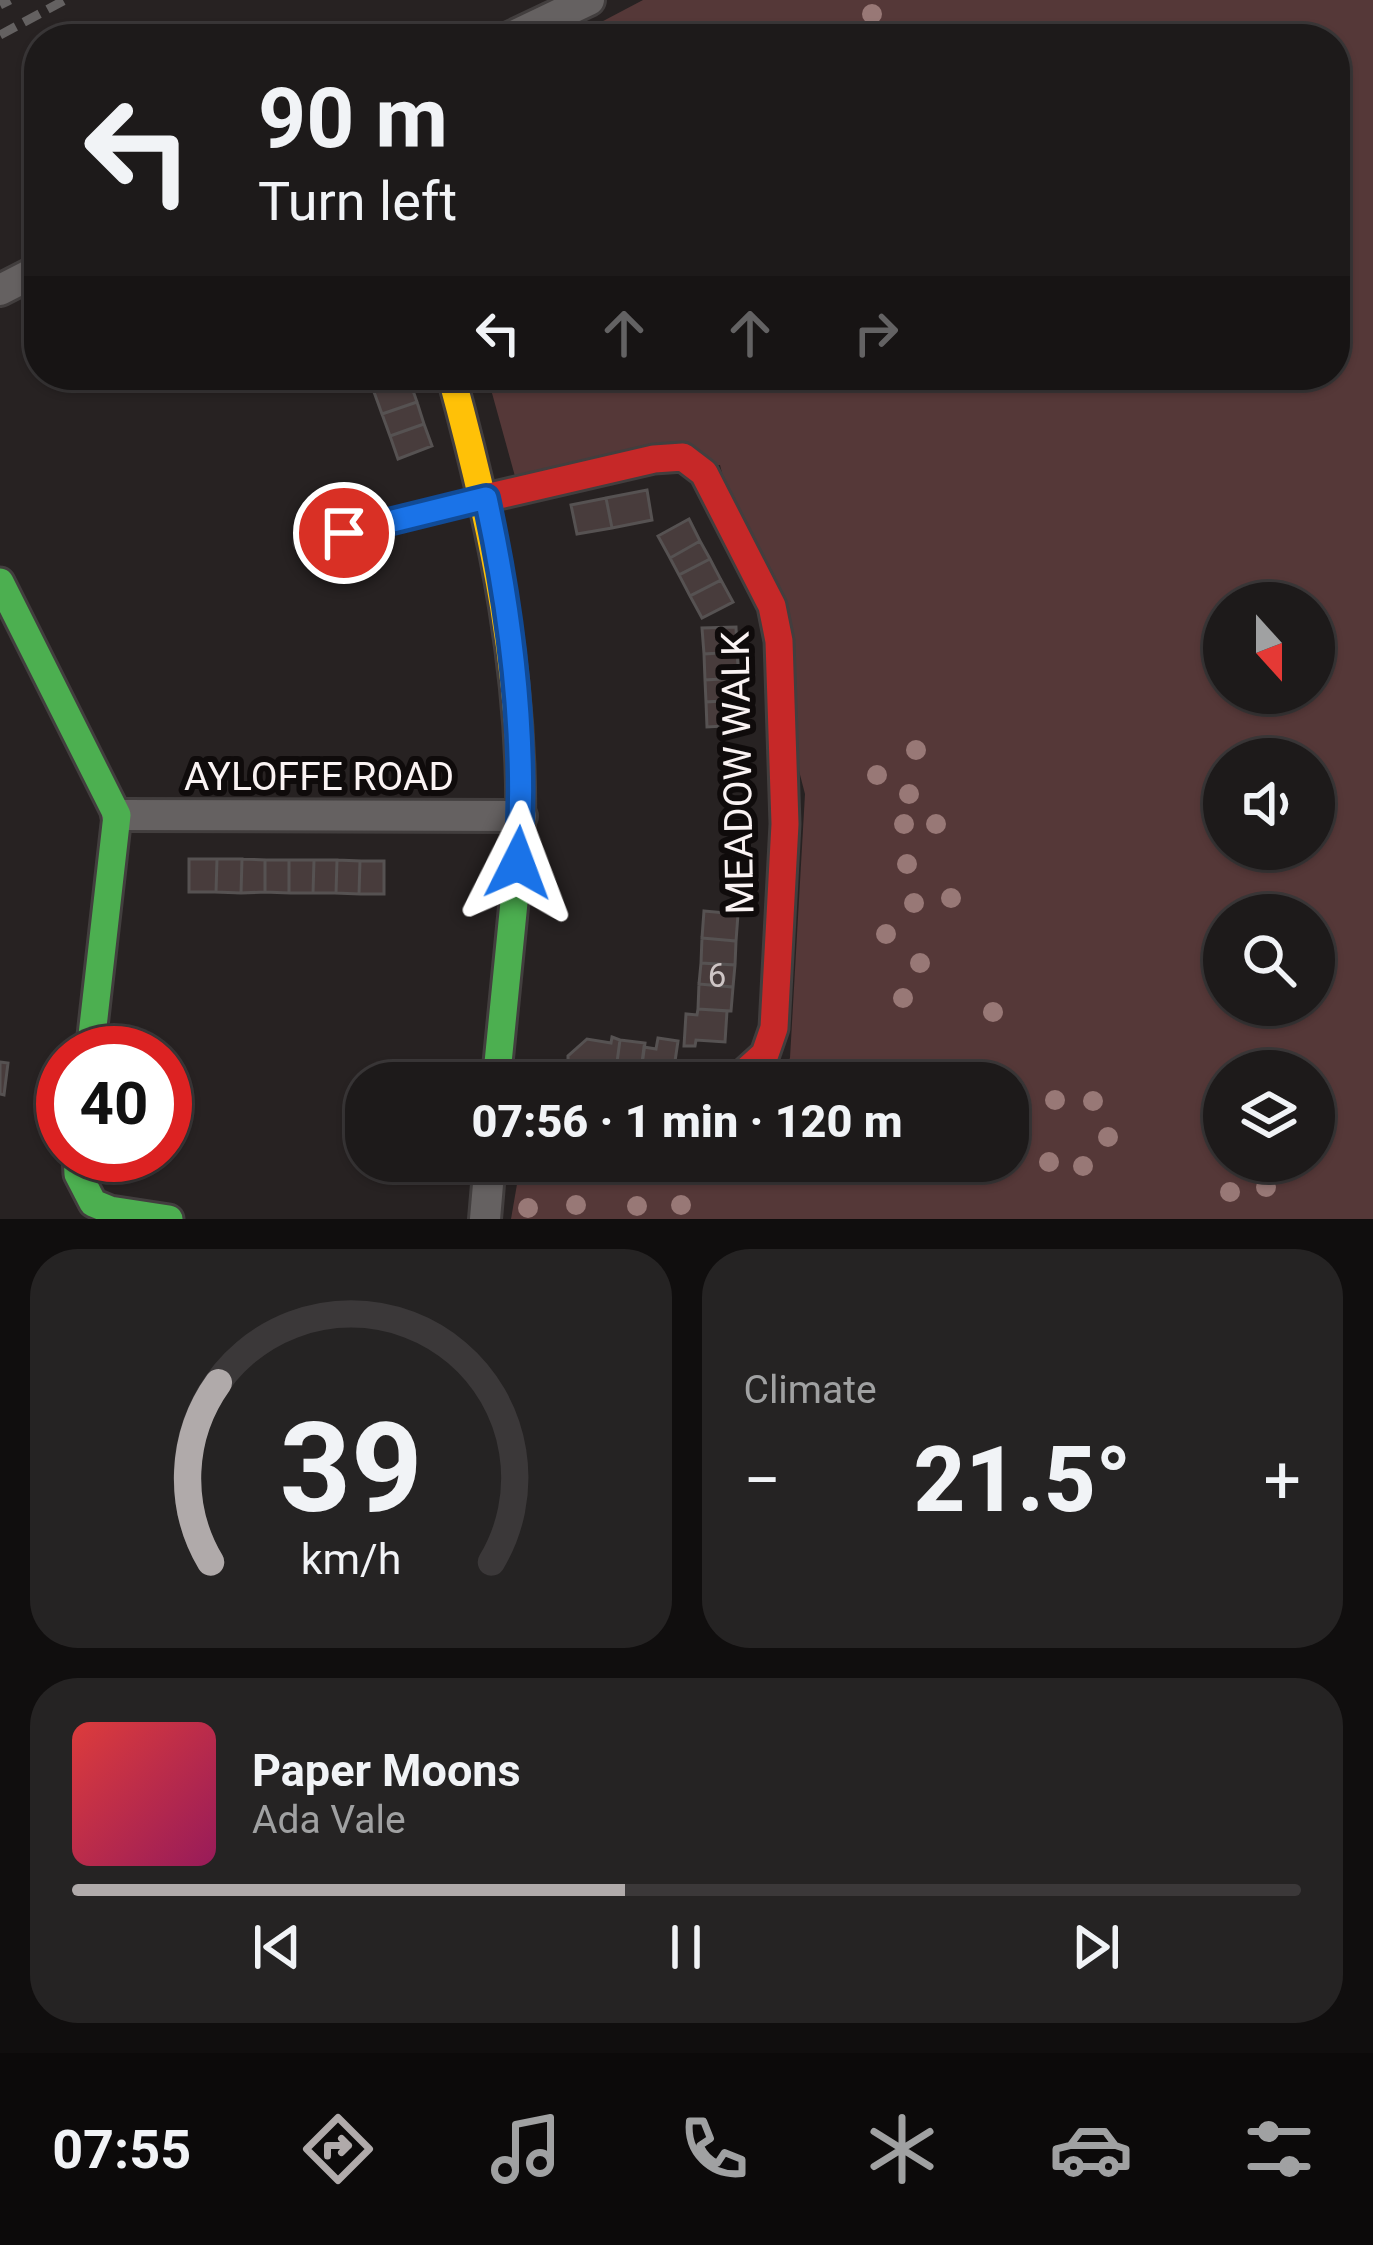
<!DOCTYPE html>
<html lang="en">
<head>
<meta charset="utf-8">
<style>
	:root { --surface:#1d1a1a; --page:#252323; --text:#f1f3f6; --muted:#a0a1a2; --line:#3b3839; --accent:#b0aaaa }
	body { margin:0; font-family:Roboto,sans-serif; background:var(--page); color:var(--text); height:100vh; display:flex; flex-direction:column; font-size:45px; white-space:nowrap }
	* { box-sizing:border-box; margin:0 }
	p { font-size:39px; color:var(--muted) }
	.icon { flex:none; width:66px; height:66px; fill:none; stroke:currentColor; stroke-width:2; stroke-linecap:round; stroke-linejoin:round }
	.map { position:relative; height:1219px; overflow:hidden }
	.details { display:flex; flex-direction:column; gap:30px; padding:30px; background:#100e0e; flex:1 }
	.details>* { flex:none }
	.hud { position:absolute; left:24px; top:24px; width:1326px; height:366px; border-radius:48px; box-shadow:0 3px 9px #0004,0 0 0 3px var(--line); background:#1d1a1a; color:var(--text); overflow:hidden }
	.needle { width:78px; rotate:159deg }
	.buttons { position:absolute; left:1203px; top:582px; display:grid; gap:24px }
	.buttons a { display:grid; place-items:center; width:132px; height:132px; border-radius:50%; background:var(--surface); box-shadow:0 3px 9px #0004,0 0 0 3px var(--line); font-size:60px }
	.speed { position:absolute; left:36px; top:1026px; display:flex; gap:24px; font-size:60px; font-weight:700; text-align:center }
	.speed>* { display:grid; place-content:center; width:156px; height:156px; border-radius:50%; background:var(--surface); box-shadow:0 3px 9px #0004,0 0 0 3px var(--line); line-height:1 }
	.speed .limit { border:18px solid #d22; background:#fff; color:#111 }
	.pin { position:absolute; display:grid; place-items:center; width:102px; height:102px; color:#fff; margin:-51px; border:6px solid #fff; border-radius:50%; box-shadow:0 3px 12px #0007 }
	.me { position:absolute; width:132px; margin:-66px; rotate:3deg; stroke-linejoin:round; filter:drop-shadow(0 0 9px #0008) }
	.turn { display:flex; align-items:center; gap:42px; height:252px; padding:0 36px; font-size:54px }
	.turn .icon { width:156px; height:156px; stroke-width:2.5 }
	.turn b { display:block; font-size:84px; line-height:102px }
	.lanes { display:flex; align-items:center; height:114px; padding:0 36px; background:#0003; justify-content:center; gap:60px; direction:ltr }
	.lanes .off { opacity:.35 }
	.big { font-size:90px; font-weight:800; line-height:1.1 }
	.details .card { flex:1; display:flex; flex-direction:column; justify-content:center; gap:18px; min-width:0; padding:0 42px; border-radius:48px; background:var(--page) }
	.details .dial { align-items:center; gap:0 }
	.dial svg { height:312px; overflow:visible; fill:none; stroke:var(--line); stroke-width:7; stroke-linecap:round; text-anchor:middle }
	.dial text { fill:var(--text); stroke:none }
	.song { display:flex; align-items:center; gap:36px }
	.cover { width:144px; height:144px; border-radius:18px; background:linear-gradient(135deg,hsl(0 70% 55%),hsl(330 70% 35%)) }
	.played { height:12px; border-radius:6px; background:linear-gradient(90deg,var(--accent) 45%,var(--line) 45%) }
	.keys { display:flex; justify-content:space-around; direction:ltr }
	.heat { display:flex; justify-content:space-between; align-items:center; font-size:66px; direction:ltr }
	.details .tiles { flex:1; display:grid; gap:30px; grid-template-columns:1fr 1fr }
	.card:last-child { grid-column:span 2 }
	.trip { position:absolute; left:345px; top:1062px; width:684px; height:120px; border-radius:48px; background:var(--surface); box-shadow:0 3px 9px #0004,0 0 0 3px var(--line); font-weight:800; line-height:120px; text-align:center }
	.tabs { display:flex; height:192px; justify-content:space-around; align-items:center; background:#0c0a0a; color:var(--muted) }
	.tabs .icon { width:84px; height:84px }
	.tabs .selected { color:var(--accent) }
	.tabs b { font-size:54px; color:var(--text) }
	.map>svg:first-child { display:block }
</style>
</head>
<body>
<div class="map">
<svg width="1373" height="1219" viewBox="0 0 1373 1219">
	<rect width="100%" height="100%" fill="#272222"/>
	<path fill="#553838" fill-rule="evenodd" d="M 643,0 L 1373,0 L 1373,1219 L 511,1219 L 521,1161 L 1008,1161 L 1008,1083 L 775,1083 L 790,1058 L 805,794 L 720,465 L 516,480 L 487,375 L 1335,375 L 1335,39 L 569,39 ZM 1224,603 L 1314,603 L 1314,693 L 1224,693 ZM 1224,759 L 1314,759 L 1314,849 L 1224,849 ZM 1224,915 L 1314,915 L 1314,1005 L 1224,1005 ZM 1224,1071 L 1314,1071 L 1314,1161 L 1224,1161 Z"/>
	<path fill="#483c3c" stroke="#565252" stroke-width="3" d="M 368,375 L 407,375 L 409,379 L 374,392 Z
		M 409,379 L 417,402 L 382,414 L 374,392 Z
		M 417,402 L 424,424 L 390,436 L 382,414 Z
		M 424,424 L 432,446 L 398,459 L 390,436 Z
		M 647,490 L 652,520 L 612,528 L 606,498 Z
		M 606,498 L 612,528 L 577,534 L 571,505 Z
		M 689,519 L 700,541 L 670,558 L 658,536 Z
		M 700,541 L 710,559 L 679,575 L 670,558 Z
		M 710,559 L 721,580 L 690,596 L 679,575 Z
		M 721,580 L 733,602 L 702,618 L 690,596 Z
		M 736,627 L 737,652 L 704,654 L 702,628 Z
		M 737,652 L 739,678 L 705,680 L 704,654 Z
		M 739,678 L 740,700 L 706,702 L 705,680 Z
		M 740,700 L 741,725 L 707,727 L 706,702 Z
		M 189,859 L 217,859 L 216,892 L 189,892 Z
		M 217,859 L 242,859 L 241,893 L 216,892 Z
		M 242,859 L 265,860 L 265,892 L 241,893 Z
		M 265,860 L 289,860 L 289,893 L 265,892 Z
		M 289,860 L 314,860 L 313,893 L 289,893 Z
		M 314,860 L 337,860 L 336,893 L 313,893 Z
		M 337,860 L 360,861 L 359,894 L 336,893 Z
		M 360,861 L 384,861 L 384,894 L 359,894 Z
		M 704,911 L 738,914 L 736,941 L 702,938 Z
		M 702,938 L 736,941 L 735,965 L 701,963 Z
		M 701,963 L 735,965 L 733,987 L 699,984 Z
		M 699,984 L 733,987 L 731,1011 L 698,1009 Z
		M 698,1009 L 727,1011 L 725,1042 L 696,1040 L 695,1046 L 684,1046 L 686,1014 L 697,1015 Z
		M 612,1037 L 620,1040 L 615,1077 L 568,1068 L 568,1056 L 587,1039 L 611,1043 Z
		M 658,1038 L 678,1041 L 673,1075 L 641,1070 L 644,1047 L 656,1049 Z
		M 620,1040 L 645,1043 L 640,1080 L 615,1077 Z
		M 0,1062 L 8,1063 L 4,1095 L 0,1094 Z"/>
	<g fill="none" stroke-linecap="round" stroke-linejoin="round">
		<g stroke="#423e3e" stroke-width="21">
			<path id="lane" d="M 303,543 L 477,500"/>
		</g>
		<g stroke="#423e3e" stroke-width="36">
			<path id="street" d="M 507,39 L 589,0
				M 0,290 L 39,270
				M 117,815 L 521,816
				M 485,1219 L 490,1161"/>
		</g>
		<g stroke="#423e3e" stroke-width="33">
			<path id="fast" d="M 0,582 L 117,815 L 90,1053
				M 496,1083 L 520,842
				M 77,1155 L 78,1174 L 93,1203 L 110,1210 L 169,1219"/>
		</g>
		<g stroke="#423e3e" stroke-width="33">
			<path id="slow" d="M 451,375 C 493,529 526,682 520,842"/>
		</g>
		<g stroke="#423e3e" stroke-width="33">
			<path id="jam" d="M 486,498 L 654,459 L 683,457 L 704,473 L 772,606 L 779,641 L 785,824 L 774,1028 L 765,1054 L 733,1083"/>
		</g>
		<use href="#lane" stroke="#656161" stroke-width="15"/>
		<use href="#street" stroke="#656161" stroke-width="30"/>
		<use href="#fast" stroke="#4caf50" stroke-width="27"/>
		<use href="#slow" stroke="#ffc107" stroke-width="27"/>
		<use href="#jam" stroke="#c62828" stroke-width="27"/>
		<path stroke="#646161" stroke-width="9" stroke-dasharray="18 9" stroke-linecap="butt" d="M 0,5 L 10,0
			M 0,35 L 65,0"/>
	</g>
	<g fill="#987876">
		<circle cx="872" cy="14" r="10"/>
		<circle cx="916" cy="750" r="10"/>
		<circle cx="877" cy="775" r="10"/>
		<circle cx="909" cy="794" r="10"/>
		<circle cx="904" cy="824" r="10"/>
		<circle cx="936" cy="824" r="10"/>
		<circle cx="907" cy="864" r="10"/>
		<circle cx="951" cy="898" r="10"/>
		<circle cx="914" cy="903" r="10"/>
		<circle cx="886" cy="934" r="10"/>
		<circle cx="920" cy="963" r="10"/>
		<circle cx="903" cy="998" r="10"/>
		<circle cx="993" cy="1012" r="10"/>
		<circle cx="1055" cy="1100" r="10"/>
		<circle cx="1093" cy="1101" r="10"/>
		<circle cx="1108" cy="1137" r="10"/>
		<circle cx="1049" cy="1162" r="10"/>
		<circle cx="1083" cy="1166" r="10"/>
		<circle cx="1266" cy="1187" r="10"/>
		<circle cx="1230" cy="1192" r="10"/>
		<circle cx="576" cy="1205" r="10"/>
		<circle cx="681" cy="1205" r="10"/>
		<circle cx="637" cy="1206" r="10"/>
		<circle cx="528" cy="1208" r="10"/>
	</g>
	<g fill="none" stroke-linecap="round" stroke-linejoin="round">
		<g stroke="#114b97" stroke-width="30">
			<path id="route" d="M 344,533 L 486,498 C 512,617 527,742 518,863"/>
		</g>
		<use href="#route" stroke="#1a73e8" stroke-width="21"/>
	</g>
	<g text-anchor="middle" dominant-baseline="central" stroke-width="12" stroke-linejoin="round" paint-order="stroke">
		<g font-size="33" fill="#cec5c5">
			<text x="717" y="975">6</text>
		</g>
		<g font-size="39" fill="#faf3f3" stroke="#0f0b0b">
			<text transform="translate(738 773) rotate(-91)">MEADOW WALK</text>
			<text x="319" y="777">AYLOFFE ROAD</text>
		</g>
	</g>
</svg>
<div class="buttons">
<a><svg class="needle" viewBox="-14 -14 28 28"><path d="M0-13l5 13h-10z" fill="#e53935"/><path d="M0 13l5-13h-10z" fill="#a0a1a2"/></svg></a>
<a><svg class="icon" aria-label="sound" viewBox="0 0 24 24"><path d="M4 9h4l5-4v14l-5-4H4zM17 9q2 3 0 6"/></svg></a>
<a><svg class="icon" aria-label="search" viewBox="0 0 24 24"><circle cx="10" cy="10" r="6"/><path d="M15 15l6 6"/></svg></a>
<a><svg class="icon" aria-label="layers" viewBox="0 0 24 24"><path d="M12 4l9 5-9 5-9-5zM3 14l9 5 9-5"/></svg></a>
</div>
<div class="speed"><div class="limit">40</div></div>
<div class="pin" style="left:344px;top:533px;background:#d93025"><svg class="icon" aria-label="arrive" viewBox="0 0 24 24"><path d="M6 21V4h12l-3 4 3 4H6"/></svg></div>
<svg class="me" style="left:518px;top:863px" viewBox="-20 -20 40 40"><path d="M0-17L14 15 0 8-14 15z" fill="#1a73e8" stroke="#fff" stroke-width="4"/></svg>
<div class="trip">07:56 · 1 min · 120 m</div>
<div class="hud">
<div class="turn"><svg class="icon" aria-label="left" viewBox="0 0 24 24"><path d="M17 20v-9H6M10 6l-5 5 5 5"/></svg><div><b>90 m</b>Turn left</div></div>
<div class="lanes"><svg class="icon" aria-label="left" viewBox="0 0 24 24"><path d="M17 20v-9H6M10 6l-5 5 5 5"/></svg><svg class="icon off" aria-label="ahead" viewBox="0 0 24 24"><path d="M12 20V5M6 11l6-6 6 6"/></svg><svg class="icon off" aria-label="ahead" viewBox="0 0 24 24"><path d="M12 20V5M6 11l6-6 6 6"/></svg><svg class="icon off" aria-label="right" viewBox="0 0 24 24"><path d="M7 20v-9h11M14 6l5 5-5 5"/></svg></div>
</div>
</div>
<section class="details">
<div class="tiles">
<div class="card dial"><svg viewBox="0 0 100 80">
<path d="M14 69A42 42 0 1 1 86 69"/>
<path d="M14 69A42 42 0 0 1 16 23" stroke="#b0aaaa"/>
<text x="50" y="56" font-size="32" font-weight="700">39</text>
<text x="50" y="72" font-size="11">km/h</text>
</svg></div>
<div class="card"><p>Climate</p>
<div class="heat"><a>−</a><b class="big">21.5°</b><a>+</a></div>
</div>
<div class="card">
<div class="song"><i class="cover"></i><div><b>Paper Moons</b><p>Ada Vale</p></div></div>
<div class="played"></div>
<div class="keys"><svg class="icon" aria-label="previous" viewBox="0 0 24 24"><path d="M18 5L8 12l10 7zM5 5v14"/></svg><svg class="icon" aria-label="pause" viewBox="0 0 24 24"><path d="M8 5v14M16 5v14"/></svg><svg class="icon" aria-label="next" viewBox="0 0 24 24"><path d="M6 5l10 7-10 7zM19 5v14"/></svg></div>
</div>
</div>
</section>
<nav class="tabs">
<b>07:55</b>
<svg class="icon selected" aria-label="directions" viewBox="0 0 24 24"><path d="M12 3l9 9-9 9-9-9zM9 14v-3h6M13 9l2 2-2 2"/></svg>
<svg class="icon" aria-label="music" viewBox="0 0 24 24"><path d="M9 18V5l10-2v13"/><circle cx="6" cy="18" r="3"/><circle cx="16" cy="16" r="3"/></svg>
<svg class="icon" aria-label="phone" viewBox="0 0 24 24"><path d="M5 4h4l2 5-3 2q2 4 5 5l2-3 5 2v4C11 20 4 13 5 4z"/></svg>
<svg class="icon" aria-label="climate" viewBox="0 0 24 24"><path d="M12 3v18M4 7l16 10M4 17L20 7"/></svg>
<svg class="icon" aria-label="car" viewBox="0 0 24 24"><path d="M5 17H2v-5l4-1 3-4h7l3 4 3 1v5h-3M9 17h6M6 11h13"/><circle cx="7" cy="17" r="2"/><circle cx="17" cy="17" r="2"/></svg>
<svg class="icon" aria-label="filters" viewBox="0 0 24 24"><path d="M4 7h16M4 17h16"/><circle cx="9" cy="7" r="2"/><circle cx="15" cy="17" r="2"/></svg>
</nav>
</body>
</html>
